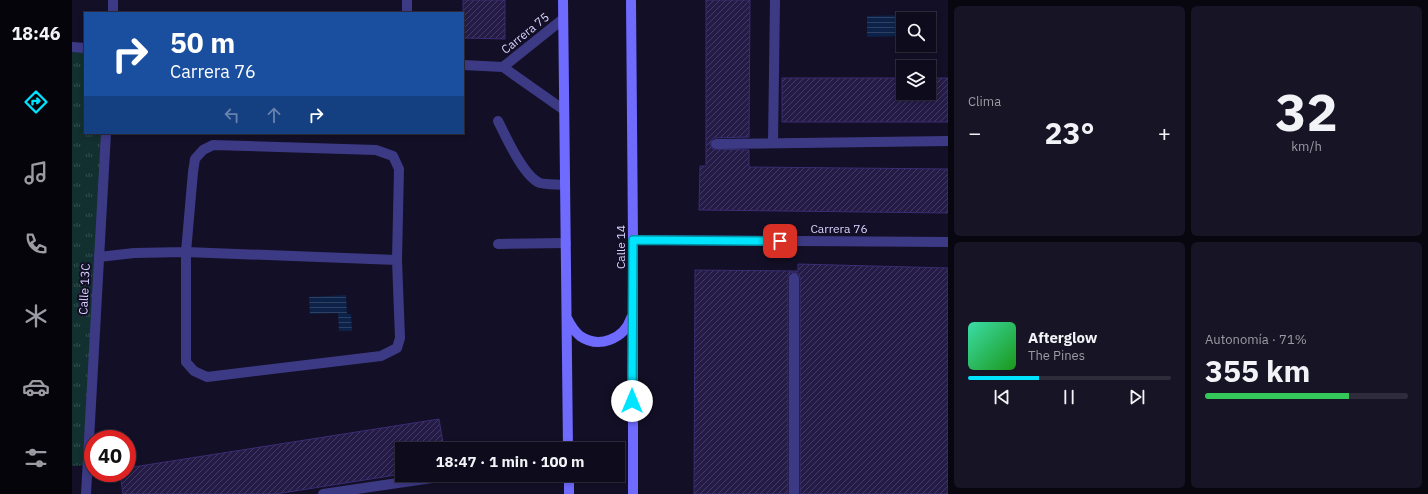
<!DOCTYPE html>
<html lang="es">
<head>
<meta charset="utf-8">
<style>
	:root { --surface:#0e0b1c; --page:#171425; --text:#f1f3f6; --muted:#9b9ba3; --line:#2e2b3b; --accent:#00e5ff }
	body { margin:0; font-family:"IBM Plex Sans",sans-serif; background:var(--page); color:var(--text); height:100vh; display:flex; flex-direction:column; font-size:15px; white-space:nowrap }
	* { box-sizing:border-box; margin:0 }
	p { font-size:13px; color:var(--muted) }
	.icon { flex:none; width:22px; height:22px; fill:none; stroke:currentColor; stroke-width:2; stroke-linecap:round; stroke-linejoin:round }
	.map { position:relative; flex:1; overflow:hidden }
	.drawer { display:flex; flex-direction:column; gap:6px; padding:6px; background:#08060f; width:480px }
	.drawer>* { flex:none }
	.top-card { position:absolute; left:12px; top:12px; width:380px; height:122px; border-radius:0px; box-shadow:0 2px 6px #0003,0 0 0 1px var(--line); background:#1a4fa0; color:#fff; overflow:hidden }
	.fabs { position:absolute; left:824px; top:12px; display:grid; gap:8px }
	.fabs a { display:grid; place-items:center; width:40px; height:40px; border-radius:0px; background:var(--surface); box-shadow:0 2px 6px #0003,0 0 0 1px var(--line); font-size:20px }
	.speed { position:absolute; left:12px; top:430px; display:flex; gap:8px; font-size:20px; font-weight:700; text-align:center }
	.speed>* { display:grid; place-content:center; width:52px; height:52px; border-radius:50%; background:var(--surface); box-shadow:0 2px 6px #0003,0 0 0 1px var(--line); line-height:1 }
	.speed .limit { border:6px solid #d22; background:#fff; color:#111 }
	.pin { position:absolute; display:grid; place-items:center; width:34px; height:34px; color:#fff; margin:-17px; border-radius:8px; box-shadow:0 2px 6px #0006 }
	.me { position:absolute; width:44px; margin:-22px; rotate:0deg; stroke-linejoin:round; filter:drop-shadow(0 0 3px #0008) }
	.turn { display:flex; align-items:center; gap:14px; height:84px; padding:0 20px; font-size:18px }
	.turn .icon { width:52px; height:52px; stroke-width:2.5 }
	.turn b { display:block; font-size:28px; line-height:34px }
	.lanes { display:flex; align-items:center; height:38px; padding:0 20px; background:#0003; justify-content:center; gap:20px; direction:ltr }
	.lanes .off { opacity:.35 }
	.big { font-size:30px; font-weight:700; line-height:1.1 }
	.drawer .tile { flex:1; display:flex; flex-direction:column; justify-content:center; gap:6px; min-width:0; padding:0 14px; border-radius:6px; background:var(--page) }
	.drawer .dial { align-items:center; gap:0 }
	.dial b { font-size:52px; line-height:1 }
	.song { display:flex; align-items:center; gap:12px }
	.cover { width:48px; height:48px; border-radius:6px; background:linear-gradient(135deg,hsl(160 70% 55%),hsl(120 70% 35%)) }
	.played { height:4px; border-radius:2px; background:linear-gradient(90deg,var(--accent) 35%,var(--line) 35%) }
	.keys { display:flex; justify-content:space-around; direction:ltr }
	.heat { display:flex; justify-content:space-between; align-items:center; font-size:22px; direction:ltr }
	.charge { height:6px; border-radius:3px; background:linear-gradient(90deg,#34c759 71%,var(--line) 0) }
	.drawer .tiles { flex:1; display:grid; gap:6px; grid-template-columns:repeat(2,1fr) }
	.trip { position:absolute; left:323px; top:442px; width:230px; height:40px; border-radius:0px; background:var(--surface); box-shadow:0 2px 6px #0003,0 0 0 1px var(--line); font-weight:700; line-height:40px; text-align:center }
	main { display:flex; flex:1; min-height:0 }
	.dock { display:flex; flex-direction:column; width:72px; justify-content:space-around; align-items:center; background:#06040b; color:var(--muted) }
	.dock .icon { width:28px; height:28px }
	.dock .active { color:var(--accent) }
	.dock b { font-size:18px; color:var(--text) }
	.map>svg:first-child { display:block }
</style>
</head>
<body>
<main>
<nav class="dock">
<b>18:46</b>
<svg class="icon active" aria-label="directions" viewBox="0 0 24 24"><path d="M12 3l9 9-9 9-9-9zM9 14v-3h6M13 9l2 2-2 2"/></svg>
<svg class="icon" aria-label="music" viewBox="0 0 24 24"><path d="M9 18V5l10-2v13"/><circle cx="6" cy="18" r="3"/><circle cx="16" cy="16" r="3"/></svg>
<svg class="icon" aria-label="phone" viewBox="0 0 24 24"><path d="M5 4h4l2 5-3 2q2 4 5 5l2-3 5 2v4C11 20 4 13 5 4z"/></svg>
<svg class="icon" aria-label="climate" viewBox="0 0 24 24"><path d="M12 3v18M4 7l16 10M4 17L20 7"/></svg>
<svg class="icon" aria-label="car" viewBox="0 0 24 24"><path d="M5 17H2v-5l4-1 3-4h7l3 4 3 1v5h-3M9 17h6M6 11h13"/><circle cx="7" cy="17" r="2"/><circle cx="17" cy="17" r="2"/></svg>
<svg class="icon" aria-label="filters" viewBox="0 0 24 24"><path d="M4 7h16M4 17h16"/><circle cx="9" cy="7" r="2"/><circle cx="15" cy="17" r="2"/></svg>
</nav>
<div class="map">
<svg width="876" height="494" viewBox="0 0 876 494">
	<defs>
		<pattern id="park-tufts" width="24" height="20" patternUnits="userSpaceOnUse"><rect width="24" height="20" fill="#12302f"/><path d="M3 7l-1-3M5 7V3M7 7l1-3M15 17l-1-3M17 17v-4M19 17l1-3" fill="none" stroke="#344d4e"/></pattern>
		<pattern id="water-rules" width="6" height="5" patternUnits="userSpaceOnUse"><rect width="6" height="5" fill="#0c2248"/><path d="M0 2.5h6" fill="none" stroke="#2f4163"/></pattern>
		<pattern id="building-hatch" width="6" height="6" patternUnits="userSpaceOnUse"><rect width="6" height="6" fill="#241b47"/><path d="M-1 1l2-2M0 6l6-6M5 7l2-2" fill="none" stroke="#433b63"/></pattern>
	</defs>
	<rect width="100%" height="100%" fill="#130f26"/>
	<path fill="url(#park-tufts)" d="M 0,47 L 13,48 L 13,133 L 34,133 L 16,465 L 0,466 Z"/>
	<path fill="url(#water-rules)" d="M 837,15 L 837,19 L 831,19 L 831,36 L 795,37 L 795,16 Z
		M 274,295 L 275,314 L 279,314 L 280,331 L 267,331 L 266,313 L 238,314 L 237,297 Z"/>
	<path fill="url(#building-hatch)" stroke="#3b2d73" d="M 391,0 L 433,0 L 433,39 L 391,38 Z
		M 634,0 L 678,0 L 677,137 L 641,138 L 638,144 L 641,149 L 677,150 L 677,167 L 876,169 L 876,213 L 627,210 L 628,166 L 634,166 Z
		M 710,78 L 831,78 L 831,93 L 857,93 L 857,78 L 876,78 L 876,122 L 710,122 Z
		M 726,264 L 876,268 L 876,494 L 728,494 L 728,278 L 727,274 L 722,272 L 718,273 L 716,278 L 716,494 L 622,494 L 623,270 L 726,271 Z
		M 367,419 L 372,449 L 330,449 L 330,474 L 204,494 L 51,494 L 48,473 L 55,473 L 55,468 Z"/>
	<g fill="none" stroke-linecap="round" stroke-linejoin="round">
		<path stroke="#3d3a85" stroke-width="10" d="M 426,121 C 434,137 452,177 468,183 C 475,185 486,184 493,185
			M 701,143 L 703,0
			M 644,144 L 876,141
			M 141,145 L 304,150 L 321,156 L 327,169 L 325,260 L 328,338 L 325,348 L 309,356 L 135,377 L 122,371 L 114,362 L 114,252 L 121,172 L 123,159 L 131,150 Z
			M 426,244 L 494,243
			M 27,257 L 62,253 L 114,252 L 325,260
			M 251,494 L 374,476
			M 722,494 L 722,278"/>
		<path stroke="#3d3a85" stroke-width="10" d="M 41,13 L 41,0
			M 335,13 L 335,0
			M 0,47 L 13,48
			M 391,65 L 431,67 L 492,110
			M 431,67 L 491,19
			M 561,240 L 876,242
			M 14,494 L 34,133"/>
		<path stroke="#6f6bff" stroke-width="10" d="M 491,0 L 496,449
			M 559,0 L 561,240 L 561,494
			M 495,318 C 498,324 502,331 508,336 C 527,349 552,339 559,318
			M 497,475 L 497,494"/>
	</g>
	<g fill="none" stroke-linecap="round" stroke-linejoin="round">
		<g stroke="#0095a6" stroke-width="10">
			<path id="route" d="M 560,401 L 561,240 L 708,241"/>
		</g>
		<use href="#route" stroke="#00e5ff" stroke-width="7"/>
	</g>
	<g text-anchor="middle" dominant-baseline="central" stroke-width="4" stroke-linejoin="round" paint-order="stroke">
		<g font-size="12" fill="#d9d4ff" stroke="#130f26">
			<text transform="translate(453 33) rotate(-39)">Carrera 75</text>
			<text x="767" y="228">Carrera 76</text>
			<text transform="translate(548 247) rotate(-90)">Calle 14</text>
			<text transform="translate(12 289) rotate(-87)">Calle 13C</text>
		</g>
	</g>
</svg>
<div class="fabs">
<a><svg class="icon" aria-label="search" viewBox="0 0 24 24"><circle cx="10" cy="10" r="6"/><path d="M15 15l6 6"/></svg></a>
<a><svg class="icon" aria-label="layers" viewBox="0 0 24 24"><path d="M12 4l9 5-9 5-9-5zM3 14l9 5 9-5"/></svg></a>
</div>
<div class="speed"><div class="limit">40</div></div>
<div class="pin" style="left:708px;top:241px;background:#d93025"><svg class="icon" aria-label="arrive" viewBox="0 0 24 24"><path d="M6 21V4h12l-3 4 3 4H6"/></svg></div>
<svg class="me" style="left:560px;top:401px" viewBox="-20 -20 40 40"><circle r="19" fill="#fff"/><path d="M0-13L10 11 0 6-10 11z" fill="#00e5ff"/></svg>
<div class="trip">18:47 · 1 min · 100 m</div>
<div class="top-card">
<div class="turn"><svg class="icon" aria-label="right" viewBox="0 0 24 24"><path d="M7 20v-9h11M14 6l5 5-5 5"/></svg><div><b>50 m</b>Carrera 76</div></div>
<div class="lanes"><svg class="icon off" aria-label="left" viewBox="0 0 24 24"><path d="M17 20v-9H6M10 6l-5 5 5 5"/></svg><svg class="icon off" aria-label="ahead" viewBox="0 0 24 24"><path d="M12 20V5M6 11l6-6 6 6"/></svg><svg class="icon" aria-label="right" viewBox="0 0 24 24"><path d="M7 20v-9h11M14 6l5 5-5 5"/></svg></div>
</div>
</div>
<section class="drawer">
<div class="tiles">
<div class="tile"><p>Clima</p>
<div class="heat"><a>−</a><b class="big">23°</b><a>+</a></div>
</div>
<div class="tile dial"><b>32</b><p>km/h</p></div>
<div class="tile">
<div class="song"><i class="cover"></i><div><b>Afterglow</b><p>The Pines</p></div></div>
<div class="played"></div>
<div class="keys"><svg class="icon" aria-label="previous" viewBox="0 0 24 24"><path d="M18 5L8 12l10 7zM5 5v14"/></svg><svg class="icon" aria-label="pause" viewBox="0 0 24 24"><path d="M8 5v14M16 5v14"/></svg><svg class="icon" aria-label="next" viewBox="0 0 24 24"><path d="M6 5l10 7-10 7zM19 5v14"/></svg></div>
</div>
<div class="tile"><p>Autonomía · 71%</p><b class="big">355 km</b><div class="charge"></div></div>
</div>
</section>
</main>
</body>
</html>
